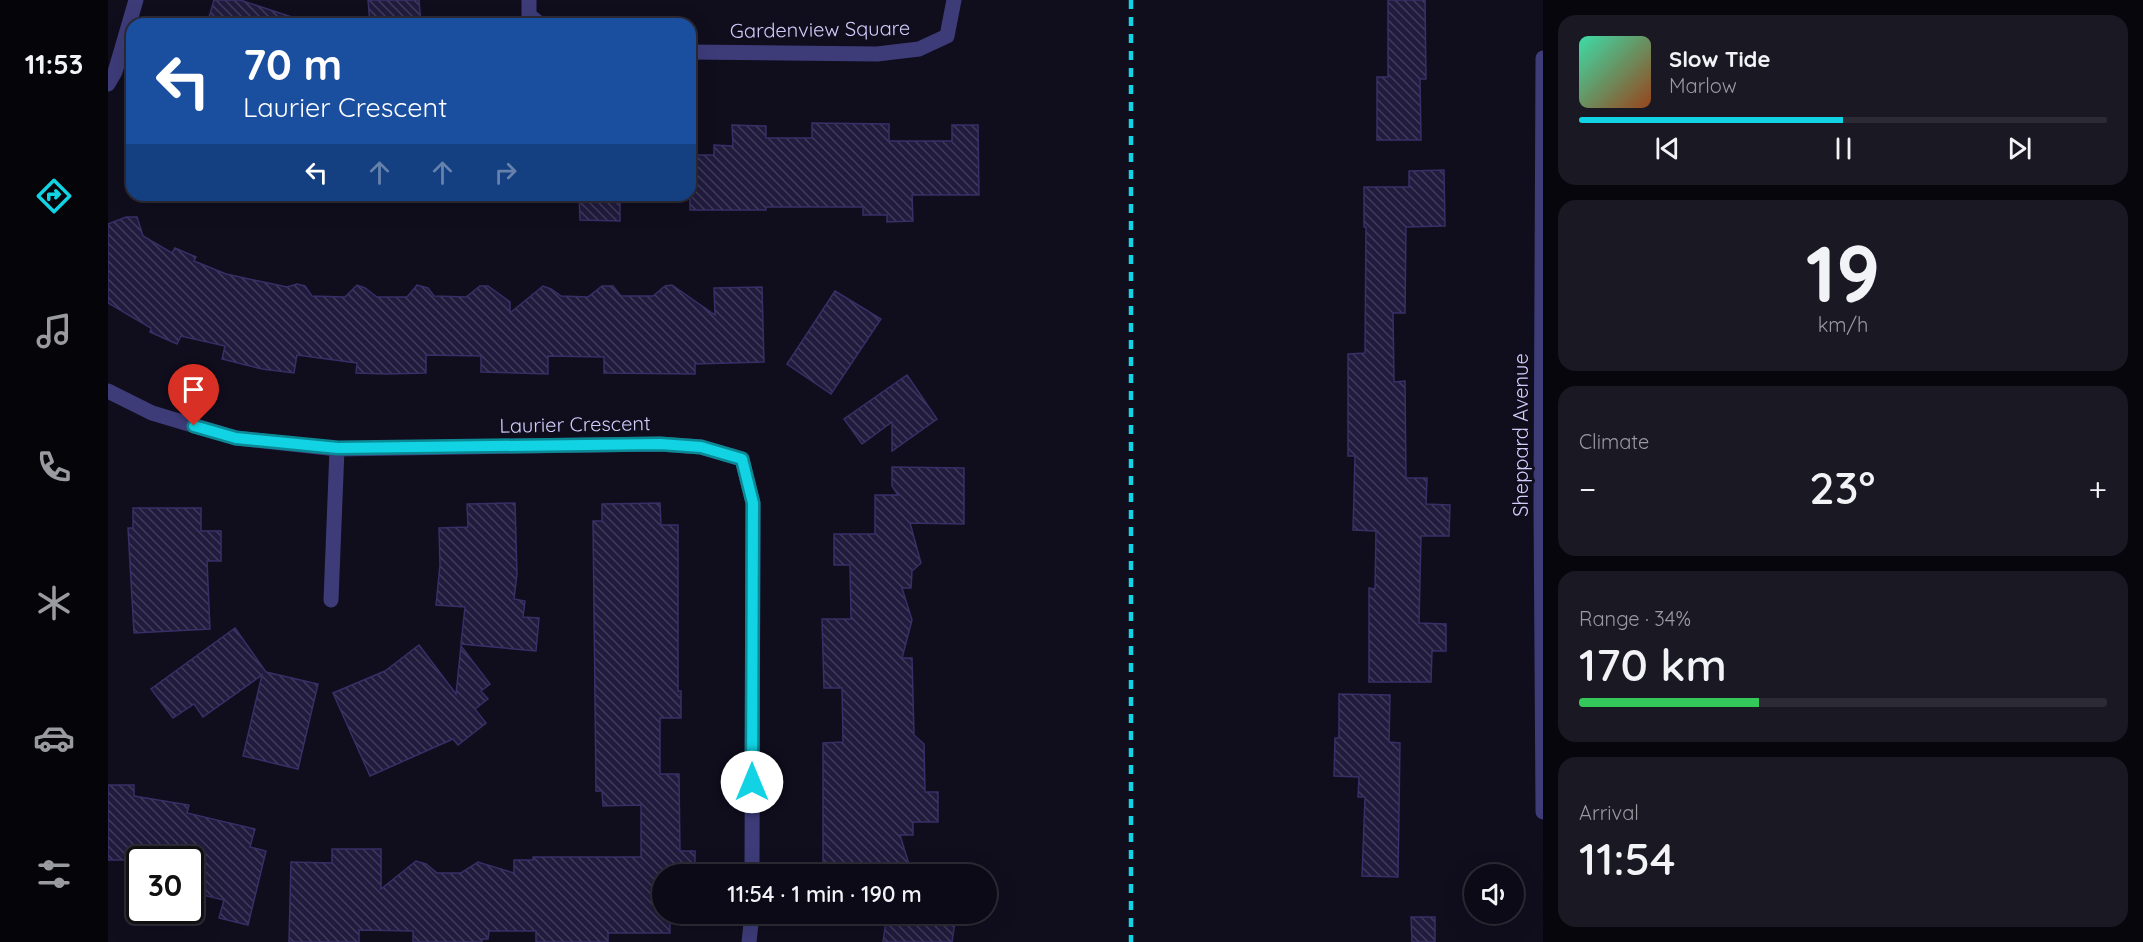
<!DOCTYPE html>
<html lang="en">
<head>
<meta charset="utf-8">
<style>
	:root { --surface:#0c0a16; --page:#1a1823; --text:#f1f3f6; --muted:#9a9aa1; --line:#2c2b35; --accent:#11d3e3 }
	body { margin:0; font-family:Quicksand,sans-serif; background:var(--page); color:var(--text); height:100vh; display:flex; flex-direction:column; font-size:22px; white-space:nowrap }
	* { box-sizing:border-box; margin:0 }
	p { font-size:20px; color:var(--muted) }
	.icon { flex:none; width:33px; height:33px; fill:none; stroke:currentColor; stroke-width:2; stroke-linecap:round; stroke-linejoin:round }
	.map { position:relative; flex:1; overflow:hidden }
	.sheet { display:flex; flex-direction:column; gap:15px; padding:15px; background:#07060c; width:600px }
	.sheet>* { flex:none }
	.hud { position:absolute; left:18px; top:18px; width:570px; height:183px; border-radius:18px; box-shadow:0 6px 24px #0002,0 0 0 2px var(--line); background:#1a4fa0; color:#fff; overflow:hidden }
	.fabs { position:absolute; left:1356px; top:864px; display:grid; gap:12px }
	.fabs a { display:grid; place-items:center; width:60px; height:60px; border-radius:50%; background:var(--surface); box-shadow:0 6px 24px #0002,0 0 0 2px var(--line); font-size:30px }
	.speed { position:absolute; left:18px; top:846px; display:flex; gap:12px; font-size:30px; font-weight:700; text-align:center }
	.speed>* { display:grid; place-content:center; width:78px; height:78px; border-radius:50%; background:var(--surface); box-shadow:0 6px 24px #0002,0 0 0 2px var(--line); line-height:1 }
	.speed .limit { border:3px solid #111; border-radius:9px; background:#fff; color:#111 }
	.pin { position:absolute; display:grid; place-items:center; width:51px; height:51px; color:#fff; margin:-62px -26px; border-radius:50% 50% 50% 0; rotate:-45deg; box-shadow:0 0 6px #0007 }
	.pin .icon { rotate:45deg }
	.me { position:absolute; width:66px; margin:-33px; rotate:0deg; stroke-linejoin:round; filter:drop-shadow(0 0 4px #0008) }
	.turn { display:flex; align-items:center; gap:21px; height:126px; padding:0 18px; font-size:27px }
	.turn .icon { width:78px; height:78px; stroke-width:2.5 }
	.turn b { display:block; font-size:42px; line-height:51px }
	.lanes { display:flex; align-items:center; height:57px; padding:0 18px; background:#0003; justify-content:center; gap:30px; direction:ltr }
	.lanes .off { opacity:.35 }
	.big { font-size:45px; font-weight:600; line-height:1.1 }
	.sheet .widget { flex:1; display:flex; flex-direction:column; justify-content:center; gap:9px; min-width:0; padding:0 21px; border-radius:18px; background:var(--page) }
	.sheet .dial { align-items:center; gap:0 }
	.dial b { font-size:78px; line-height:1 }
	.song { display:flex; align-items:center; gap:18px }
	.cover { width:72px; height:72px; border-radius:9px; background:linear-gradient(135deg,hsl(160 70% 55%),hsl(20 70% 35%)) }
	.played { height:6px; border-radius:3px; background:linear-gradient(90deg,var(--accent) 50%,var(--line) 50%) }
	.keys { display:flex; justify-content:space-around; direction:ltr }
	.heat { display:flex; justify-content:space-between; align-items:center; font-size:33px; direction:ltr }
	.charge { height:9px; border-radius:4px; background:linear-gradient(90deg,#34c759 34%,var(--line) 0) }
	.trip { position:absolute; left:544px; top:864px; width:345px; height:60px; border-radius:30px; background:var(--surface); box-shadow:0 6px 24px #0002,0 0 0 2px var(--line); font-weight:600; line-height:60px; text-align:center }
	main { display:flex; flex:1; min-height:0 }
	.menu { display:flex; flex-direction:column; width:108px; justify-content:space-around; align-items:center; background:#050409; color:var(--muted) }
	.menu .icon { width:42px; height:42px }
	.menu .active { color:var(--accent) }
	.menu b { font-size:27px; color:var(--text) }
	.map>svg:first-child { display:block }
</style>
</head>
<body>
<main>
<nav class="menu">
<b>11:53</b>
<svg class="icon active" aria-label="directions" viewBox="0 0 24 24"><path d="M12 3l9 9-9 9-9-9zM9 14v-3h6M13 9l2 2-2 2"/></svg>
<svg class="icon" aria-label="music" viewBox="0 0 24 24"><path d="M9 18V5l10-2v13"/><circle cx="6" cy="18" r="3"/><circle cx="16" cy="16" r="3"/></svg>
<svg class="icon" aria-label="phone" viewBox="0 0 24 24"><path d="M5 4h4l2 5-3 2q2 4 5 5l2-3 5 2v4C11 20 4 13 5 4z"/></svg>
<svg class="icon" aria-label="climate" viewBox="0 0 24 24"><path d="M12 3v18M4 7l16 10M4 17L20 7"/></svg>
<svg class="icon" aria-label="car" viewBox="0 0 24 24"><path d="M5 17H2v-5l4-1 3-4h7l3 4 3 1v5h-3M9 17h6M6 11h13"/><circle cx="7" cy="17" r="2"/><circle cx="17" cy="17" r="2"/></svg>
<svg class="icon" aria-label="filters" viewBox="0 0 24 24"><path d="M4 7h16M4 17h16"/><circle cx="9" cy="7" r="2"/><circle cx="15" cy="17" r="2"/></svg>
</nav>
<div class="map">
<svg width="1435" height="942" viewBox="0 0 1435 942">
	<defs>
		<pattern id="building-back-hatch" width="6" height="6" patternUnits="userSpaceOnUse" patternTransform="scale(1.5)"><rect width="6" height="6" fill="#211b3d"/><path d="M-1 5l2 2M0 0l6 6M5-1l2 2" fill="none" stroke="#403b5a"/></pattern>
	</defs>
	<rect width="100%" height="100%" fill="#100d1d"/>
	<path fill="url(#building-back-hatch)" stroke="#382f67" stroke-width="1.5" d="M 106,0 L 132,0 L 190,19 L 190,24 L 99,24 Z
		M 260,0 L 311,0 L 313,24 L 262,24 Z
		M 1280,0 L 1317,0 L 1318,79 L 1312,79 L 1313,140 L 1269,140 L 1269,77 L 1280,77 Z
		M 704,123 L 781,124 L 781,141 L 844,141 L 844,125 L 870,125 L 871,195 L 804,195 L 805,221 L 779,222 L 779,215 L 755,215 L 755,207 L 658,207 L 658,210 L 582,210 L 582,155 L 606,155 L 606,145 L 625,146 L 624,125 L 658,126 L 658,138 L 704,138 Z
		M 1336,170 L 1337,226 L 1298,227 L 1297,313 L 1285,313 L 1286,382 L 1297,381 L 1298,478 L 1319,478 L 1318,504 L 1342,505 L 1341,536 L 1313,536 L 1311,623 L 1338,624 L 1338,651 L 1324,651 L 1323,682 L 1261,682 L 1261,588 L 1267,589 L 1268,531 L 1245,530 L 1247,456 L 1240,456 L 1240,354 L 1257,353 L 1258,227 L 1256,227 L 1256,187 L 1301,187 L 1301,171 Z
		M 471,195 L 512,195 L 512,221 L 472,220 Z
		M 18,217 L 29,217 L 35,236 L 64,253 L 67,248 L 88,257 L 86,261 L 118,274 L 179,287 L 189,284 L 197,286 L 204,296 L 237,297 L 249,285 L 257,288 L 269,297 L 299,297 L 309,285 L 320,288 L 326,296 L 358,297 L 372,286 L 380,286 L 402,302 L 402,313 L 435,286 L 443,289 L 453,296 L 480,297 L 494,286 L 505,286 L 513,296 L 545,296 L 557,286 L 564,285 L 607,315 L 606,288 L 654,287 L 656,362 L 587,364 L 587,374 L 496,373 L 496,357 L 440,356 L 440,374 L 373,372 L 373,356 L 318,355 L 318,373 L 278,374 L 248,373 L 249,363 L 189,355 L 186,373 L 154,369 L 114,359 L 117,346 L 73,336 L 69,344 L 42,332 L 43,328 L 0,303 L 0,224 Z
		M 727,291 L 773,319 L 723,394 L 679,364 Z
		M 799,375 L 829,419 L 784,451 L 784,422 L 754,444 L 736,419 Z
		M 784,467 L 856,468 L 856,524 L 802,523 L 813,563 L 804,571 L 803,588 L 794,588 L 804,620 L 794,658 L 804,658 L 806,735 L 816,744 L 817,792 L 830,792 L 830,822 L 805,822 L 805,835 L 792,835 L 804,874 L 715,874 L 715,743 L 735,742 L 734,688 L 716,688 L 714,619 L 743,619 L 742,565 L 726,565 L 726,534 L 767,534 L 767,495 L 790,495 L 784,486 Z
		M 407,503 L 409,574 L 406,599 L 417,601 L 415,617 L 431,618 L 428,651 L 353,644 L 357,607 L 328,605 L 332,565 L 331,528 L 360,527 L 359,504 Z
		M 552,503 L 553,525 L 570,525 L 570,691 L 573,691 L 573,718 L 552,718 L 552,774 L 571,774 L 572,851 L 587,851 L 587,874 L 555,874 L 555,914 L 587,914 L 562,915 L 562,933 L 500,933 L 500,942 L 428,942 L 428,931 L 381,931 L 380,939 L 374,939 L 374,942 L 305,942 L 305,931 L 251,930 L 251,942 L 181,942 L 183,862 L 224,863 L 224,849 L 273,849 L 273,889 L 308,861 L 318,864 L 329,873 L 353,873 L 370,862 L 406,873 L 406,860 L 425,860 L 425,857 L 533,857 L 533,805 L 495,806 L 494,791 L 488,791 L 485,521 L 494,521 L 494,504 Z
		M 25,508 L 93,508 L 93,531 L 113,531 L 113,561 L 99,561 L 102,629 L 26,633 L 20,528 L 25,528 Z
		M 127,628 L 158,672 L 210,684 L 190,769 L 135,756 L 154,675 L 95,717 L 86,704 L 65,718 L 43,689 Z
		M 311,645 L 348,694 L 353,646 L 382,684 L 373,691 L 380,699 L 367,709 L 378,723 L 350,745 L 345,739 L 262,776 L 225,693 L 277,671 Z
		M 1231,694 L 1282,695 L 1281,742 L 1292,743 L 1290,877 L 1254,876 L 1257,797 L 1250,797 L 1251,777 L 1226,776 L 1227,738 L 1231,738 Z
		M 0,785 L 26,785 L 26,796 L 81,805 L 79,813 L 147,829 L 142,847 L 158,851 L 140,925 L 111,918 L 116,900 L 82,892 L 82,860 L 0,860 Z
		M 779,914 L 832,914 L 848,916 L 844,942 L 775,942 Z
		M 1303,917 L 1327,917 L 1327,942 L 1304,942 Z"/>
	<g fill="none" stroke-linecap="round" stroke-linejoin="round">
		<path stroke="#3d3c79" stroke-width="15" d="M 421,0 L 421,15 L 432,24
			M 582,52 L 769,54 L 811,49 L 839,36 L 846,0
			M 1435,58 L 1433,506 L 1435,812
			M 0,84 L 7,72 L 28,0
			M 0,391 L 44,413 L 128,438 L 229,449 L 552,444 L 593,447 L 634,459 L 645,503 L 644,874
			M 223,600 L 229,449
			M 641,942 L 644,914"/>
		<path stroke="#11d3e3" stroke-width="4.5" stroke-dasharray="9 8" stroke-linecap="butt" d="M 1023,0 L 1023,942"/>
	</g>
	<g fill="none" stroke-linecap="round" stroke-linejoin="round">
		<g stroke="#0b8994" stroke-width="15">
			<path id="route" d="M 86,426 L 128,438 L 230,448 L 552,444 L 593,447 L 634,459 L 645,503 L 644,782"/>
		</g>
		<use href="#route" stroke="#11d3e3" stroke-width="10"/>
	</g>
	<g text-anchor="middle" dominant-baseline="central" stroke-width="6" stroke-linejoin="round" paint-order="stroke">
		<g font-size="20" fill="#d1cdfb" stroke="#100d1d">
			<text transform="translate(712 29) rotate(-1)">Gardenview Square</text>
			<text transform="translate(467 424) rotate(-1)">Laurier Crescent</text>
			<text transform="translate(1412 435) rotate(-90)">Sheppard Avenue</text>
		</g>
	</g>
</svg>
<div class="fabs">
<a><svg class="icon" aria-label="sound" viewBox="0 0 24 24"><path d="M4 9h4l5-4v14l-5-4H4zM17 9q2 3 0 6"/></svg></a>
</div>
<div class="speed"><div class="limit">30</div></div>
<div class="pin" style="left:86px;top:426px;background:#d93025"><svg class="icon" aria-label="arrive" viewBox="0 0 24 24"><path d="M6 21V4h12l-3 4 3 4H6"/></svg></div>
<svg class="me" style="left:644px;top:782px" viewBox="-20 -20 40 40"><circle r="19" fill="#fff"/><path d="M0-13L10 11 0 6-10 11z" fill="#11d3e3"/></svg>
<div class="trip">11:54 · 1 min · 190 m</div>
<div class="hud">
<div class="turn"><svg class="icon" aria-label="left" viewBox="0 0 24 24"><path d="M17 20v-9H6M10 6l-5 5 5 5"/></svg><div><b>70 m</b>Laurier Crescent</div></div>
<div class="lanes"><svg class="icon" aria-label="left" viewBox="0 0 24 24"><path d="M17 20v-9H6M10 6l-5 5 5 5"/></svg><svg class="icon off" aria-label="ahead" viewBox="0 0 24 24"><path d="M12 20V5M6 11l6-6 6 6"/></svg><svg class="icon off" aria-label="ahead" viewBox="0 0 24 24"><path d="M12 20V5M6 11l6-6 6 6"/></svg><svg class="icon off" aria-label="right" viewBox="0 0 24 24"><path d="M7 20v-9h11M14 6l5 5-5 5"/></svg></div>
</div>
</div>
<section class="sheet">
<div class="widget">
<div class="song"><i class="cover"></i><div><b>Slow Tide</b><p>Marlow</p></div></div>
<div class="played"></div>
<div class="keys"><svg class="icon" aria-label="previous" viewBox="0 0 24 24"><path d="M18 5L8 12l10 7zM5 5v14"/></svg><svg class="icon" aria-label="pause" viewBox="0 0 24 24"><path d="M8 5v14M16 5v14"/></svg><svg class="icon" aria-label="next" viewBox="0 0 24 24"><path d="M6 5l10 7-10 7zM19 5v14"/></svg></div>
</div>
<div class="widget dial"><b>19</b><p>km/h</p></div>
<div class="widget"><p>Climate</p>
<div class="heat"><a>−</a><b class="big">23°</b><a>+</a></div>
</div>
<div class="widget"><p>Range · 34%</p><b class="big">170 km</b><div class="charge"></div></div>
<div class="widget"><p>Arrival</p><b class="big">11:54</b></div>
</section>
</main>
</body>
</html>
